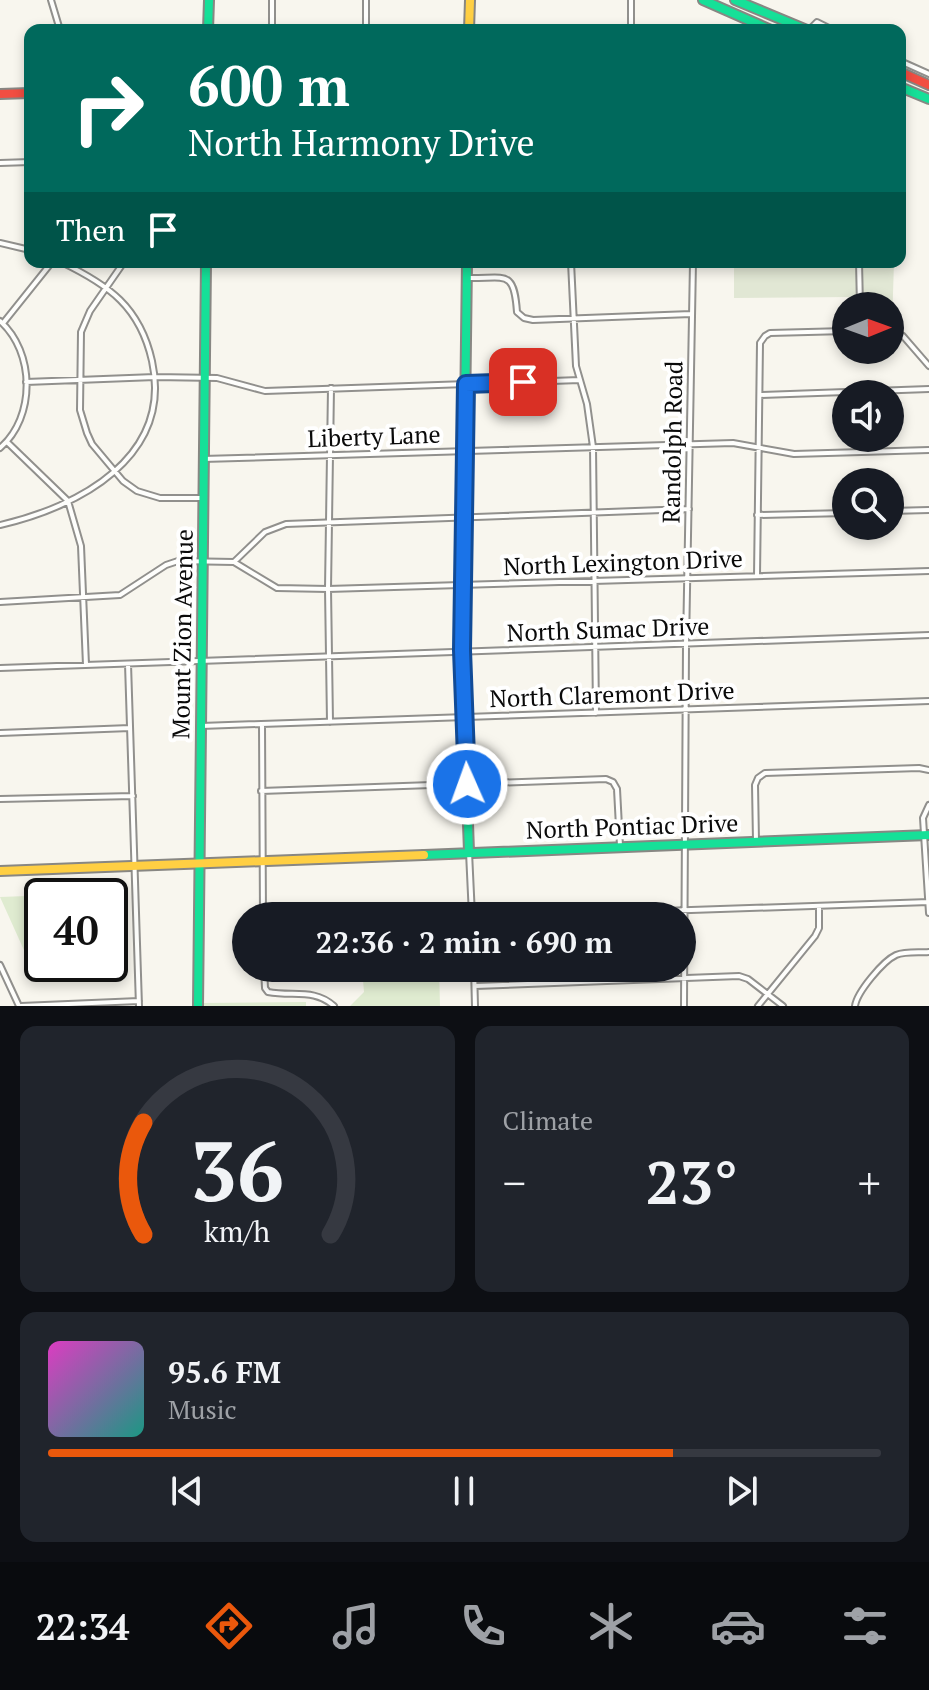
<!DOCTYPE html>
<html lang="en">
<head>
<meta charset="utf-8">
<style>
	:root { --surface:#171b24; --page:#20242c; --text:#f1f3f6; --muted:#9ea1a6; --line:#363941; --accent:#ea580c }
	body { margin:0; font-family:"PT Serif",serif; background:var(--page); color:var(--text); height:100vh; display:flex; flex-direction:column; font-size:30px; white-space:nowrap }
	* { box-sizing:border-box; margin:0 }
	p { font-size:26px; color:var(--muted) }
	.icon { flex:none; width:44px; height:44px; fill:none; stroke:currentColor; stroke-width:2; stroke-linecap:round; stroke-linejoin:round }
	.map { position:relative; height:1006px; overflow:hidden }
	.panel { display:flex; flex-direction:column; gap:20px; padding:20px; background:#0d0f14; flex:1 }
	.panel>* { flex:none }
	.guide { position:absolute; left:24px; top:24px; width:882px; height:244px; border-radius:16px; box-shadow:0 4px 12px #0003; background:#00695c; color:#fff; overflow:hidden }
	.needle { width:52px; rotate:89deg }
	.fabs { position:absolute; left:832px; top:292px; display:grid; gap:16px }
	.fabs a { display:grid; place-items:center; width:72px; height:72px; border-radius:50%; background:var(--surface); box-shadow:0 4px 12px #0003; font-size:40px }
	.speed { position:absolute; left:24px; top:878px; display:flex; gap:16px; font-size:40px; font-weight:700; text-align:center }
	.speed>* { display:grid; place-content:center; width:104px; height:104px; border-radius:50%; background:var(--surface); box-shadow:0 4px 12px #0003; line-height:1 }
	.speed .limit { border:4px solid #111; border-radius:12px; background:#fff; color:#111 }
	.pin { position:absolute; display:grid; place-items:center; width:68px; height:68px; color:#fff; margin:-34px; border-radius:16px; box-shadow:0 4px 12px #0006 }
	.me { position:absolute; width:88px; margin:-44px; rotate:358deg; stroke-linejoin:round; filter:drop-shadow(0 0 6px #0008) }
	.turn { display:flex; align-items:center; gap:28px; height:168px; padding:0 32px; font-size:36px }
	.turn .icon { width:104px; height:104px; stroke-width:2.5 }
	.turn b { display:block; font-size:56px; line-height:68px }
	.then { display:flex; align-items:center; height:76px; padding:0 32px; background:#0003; gap:16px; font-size:30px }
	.big { font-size:60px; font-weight:700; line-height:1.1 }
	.panel .tile { flex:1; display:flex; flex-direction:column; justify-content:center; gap:12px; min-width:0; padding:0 28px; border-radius:16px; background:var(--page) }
	.panel .dial { align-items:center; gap:0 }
	.dial svg { height:208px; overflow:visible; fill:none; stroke:var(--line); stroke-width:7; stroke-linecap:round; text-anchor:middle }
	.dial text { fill:var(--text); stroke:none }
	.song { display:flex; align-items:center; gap:24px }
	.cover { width:96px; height:96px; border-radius:12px; background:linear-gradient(135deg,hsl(310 70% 55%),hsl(170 70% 35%)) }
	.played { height:8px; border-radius:4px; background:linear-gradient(90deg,var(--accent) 75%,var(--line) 75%) }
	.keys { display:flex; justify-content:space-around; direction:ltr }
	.heat { display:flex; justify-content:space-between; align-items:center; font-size:44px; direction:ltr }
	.panel .tiles { flex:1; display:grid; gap:20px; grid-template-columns:1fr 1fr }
	.tile:last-child { grid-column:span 2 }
	.trip { position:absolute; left:232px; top:902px; width:464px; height:80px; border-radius:40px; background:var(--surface); box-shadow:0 4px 12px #0003; font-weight:700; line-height:80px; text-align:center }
	.menu { display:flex; height:128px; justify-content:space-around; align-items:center; background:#090b0e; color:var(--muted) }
	.menu .icon { width:56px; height:56px }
	.menu .selected { color:var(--accent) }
	.menu b { font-size:36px; color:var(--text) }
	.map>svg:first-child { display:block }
</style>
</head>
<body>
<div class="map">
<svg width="929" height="1006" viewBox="0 0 929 1006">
	<rect width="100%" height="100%" fill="#f8f6ee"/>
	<path fill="#dfebd0" d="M 108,893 L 108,896 L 42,896 L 42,964 L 109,964 L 110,978 L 37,979 L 0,897 Z
		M 362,968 L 439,968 L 440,1006 L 350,1006 L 364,992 Z
		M 306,1002 L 306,1006 L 198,1006 L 198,1003 Z"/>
	<path fill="#e1e7d4" d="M 734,262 L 894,262 L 892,326 L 890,326 L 890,306 L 854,306 L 854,297 L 734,298 Z"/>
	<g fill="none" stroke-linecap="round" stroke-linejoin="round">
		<g stroke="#91908d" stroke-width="8">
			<path id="street" d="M 51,0 L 60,30
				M 57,30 L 148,28
				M 272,30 L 272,0
				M 366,30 L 366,0
				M 631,30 L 631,0
				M 809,30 L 817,22 L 833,30
				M 900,61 L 929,74
				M 0,163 L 30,162
				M 0,243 L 30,250
				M 124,262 L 90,311 L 81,332 L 80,410 L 87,433 L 92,444 L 123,481 L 137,491 L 160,498 L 203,498
				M 571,262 L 576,366 L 587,404 L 593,447 L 596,713
				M 859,262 L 860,306
				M 467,278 C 505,279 514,268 517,312 L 524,318 L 533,320 L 691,314
				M 0,321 C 35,352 36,417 0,448
				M 4,322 L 52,262
				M 890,330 L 903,336 L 929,366
				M 26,382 L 155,377 L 217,378 L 265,391 L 580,380
				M 760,395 L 929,389
				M 7,442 L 68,501 L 81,546 L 86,665
				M 203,459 L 733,443 L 794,454 L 929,450
				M 890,511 L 929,510
				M 757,515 L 846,513
				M 0,525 C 79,507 173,457 152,361 C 140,307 109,285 61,262
				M 234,562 L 265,532 L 286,524 L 689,509
				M 757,576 L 760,343 L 765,336 L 770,333 L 846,331
				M 0,602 L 120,595 L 166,565 L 178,561 L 234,562 L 277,588 L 328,589 L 929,571
				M 128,664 L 139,1006
				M 0,668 L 929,635
				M 330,722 L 328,589 L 331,388
				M 262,725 L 263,916
				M 201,726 L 929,701
				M 0,733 L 130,728
				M 261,791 L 606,779 L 613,782 L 617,789 L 620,846
				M 0,799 L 133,796
				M 929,805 L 923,818 L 929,913
				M 756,841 L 755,785 L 758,778 L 765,773 L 919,768 L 929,770
				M 469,852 L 472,916
				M 516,916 L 929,902
				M 0,965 L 19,1006
				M 264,968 L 265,988 L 268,992 C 293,997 314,988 334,1006
				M 474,968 L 475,1006
				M 475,986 L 739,976 L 748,979 L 783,1006
				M 21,1006 L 139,1001
				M 684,1006 L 686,645 L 693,262
				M 758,1006 L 815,936 L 819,928 L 819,906
				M 855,1006 C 857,992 883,961 896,955 C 906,951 919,953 929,952"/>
		</g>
		<g stroke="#888783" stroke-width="12">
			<path id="fast" d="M 703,0 L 771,30
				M 735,0 L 807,30
				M 208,30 L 209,0
				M 900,87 L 929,99
				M 467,262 L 462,650 L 469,852
				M 424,855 L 929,835
				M 198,1006 L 206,262"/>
		</g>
		<g stroke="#888783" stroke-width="12">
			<path id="slow" d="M 469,30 L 470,0
				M 0,871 L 424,855"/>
		</g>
		<g stroke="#888783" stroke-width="12">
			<path id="jam" d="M 900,72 L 929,85
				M 0,94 L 30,93"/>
		</g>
		<use href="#street" stroke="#fefefc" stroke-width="4"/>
		<use href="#fast" stroke="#16e098" stroke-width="8"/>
		<use href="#slow" stroke="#ffcf43" stroke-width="8"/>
		<use href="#jam" stroke="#f24e42" stroke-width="8"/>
	</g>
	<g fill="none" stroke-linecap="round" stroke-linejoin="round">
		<g stroke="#114b97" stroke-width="20">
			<path id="route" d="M 467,784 L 462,650 L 466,384 L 523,382"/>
		</g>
		<use href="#route" stroke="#1a73e8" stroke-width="14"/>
	</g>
	<g text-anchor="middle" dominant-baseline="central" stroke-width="8" stroke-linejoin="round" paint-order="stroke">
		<g font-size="24" fill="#0a0a0a" stroke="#fff">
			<text transform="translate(374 436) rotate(-2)">Liberty Lane</text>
			<text transform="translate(672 442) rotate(-89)">Randolph Road</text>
			<text transform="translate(623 562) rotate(-2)">North Lexington Drive</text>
			<text transform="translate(608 629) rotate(-2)">North Sumac Drive</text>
			<text transform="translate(182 634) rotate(-89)">Mount Zion Avenue</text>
			<text transform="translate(612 694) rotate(-2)">North Claremont Drive</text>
			<text transform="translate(632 826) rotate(-2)">North Pontiac Drive</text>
		</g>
	</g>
</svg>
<div class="fabs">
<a><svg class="needle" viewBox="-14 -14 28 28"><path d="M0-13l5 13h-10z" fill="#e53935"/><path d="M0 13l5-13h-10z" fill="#9ea1a6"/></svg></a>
<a><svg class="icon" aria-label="sound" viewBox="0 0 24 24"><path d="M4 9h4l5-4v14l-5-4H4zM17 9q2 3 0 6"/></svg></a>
<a><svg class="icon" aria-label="search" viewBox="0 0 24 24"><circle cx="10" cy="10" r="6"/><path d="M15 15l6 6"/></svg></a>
</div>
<div class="speed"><div class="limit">40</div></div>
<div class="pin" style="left:523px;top:382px;background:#d93025"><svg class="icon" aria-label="arrive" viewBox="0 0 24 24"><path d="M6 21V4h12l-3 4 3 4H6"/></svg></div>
<svg class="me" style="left:467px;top:784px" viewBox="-20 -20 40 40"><circle r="17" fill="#1a73e8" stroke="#fff" stroke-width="3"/><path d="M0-11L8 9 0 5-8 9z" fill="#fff"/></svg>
<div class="trip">22:36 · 2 min · 690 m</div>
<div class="guide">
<div class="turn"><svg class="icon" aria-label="right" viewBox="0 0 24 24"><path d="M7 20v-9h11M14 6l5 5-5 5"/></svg><div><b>600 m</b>North Harmony Drive</div></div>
<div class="then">Then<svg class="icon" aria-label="arrive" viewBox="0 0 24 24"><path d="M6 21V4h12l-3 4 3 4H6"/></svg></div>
</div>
</div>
<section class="panel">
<div class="tiles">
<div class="tile dial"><svg viewBox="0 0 100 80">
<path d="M14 69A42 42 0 1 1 86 69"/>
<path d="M14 69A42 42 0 0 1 14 26" stroke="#ea580c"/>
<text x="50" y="56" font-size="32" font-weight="700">36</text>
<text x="50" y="72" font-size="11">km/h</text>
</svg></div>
<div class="tile"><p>Climate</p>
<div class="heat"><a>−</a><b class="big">23°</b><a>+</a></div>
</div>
<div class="tile">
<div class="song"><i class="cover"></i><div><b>95.6 FM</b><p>Music</p></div></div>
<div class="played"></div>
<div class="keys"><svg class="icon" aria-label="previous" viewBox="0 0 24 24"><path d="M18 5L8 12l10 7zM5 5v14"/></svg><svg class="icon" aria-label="pause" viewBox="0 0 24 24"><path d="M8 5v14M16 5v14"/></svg><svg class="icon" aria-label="next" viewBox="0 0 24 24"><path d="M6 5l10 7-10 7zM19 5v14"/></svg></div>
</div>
</div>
</section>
<nav class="menu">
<b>22:34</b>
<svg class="icon selected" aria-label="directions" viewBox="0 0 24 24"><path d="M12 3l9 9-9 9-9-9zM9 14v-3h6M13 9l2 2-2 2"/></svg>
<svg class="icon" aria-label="music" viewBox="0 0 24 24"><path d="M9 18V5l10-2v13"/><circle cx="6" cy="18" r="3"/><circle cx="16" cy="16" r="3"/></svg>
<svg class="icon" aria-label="phone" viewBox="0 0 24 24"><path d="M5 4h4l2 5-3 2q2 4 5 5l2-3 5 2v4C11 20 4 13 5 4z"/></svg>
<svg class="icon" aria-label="climate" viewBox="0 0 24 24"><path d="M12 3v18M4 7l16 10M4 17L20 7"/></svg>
<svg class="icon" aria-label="car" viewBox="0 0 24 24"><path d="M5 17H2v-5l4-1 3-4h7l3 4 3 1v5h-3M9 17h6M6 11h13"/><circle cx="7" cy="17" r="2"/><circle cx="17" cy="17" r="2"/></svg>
<svg class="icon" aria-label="filters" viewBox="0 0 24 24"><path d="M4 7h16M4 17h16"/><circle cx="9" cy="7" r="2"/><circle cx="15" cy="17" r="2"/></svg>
</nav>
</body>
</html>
